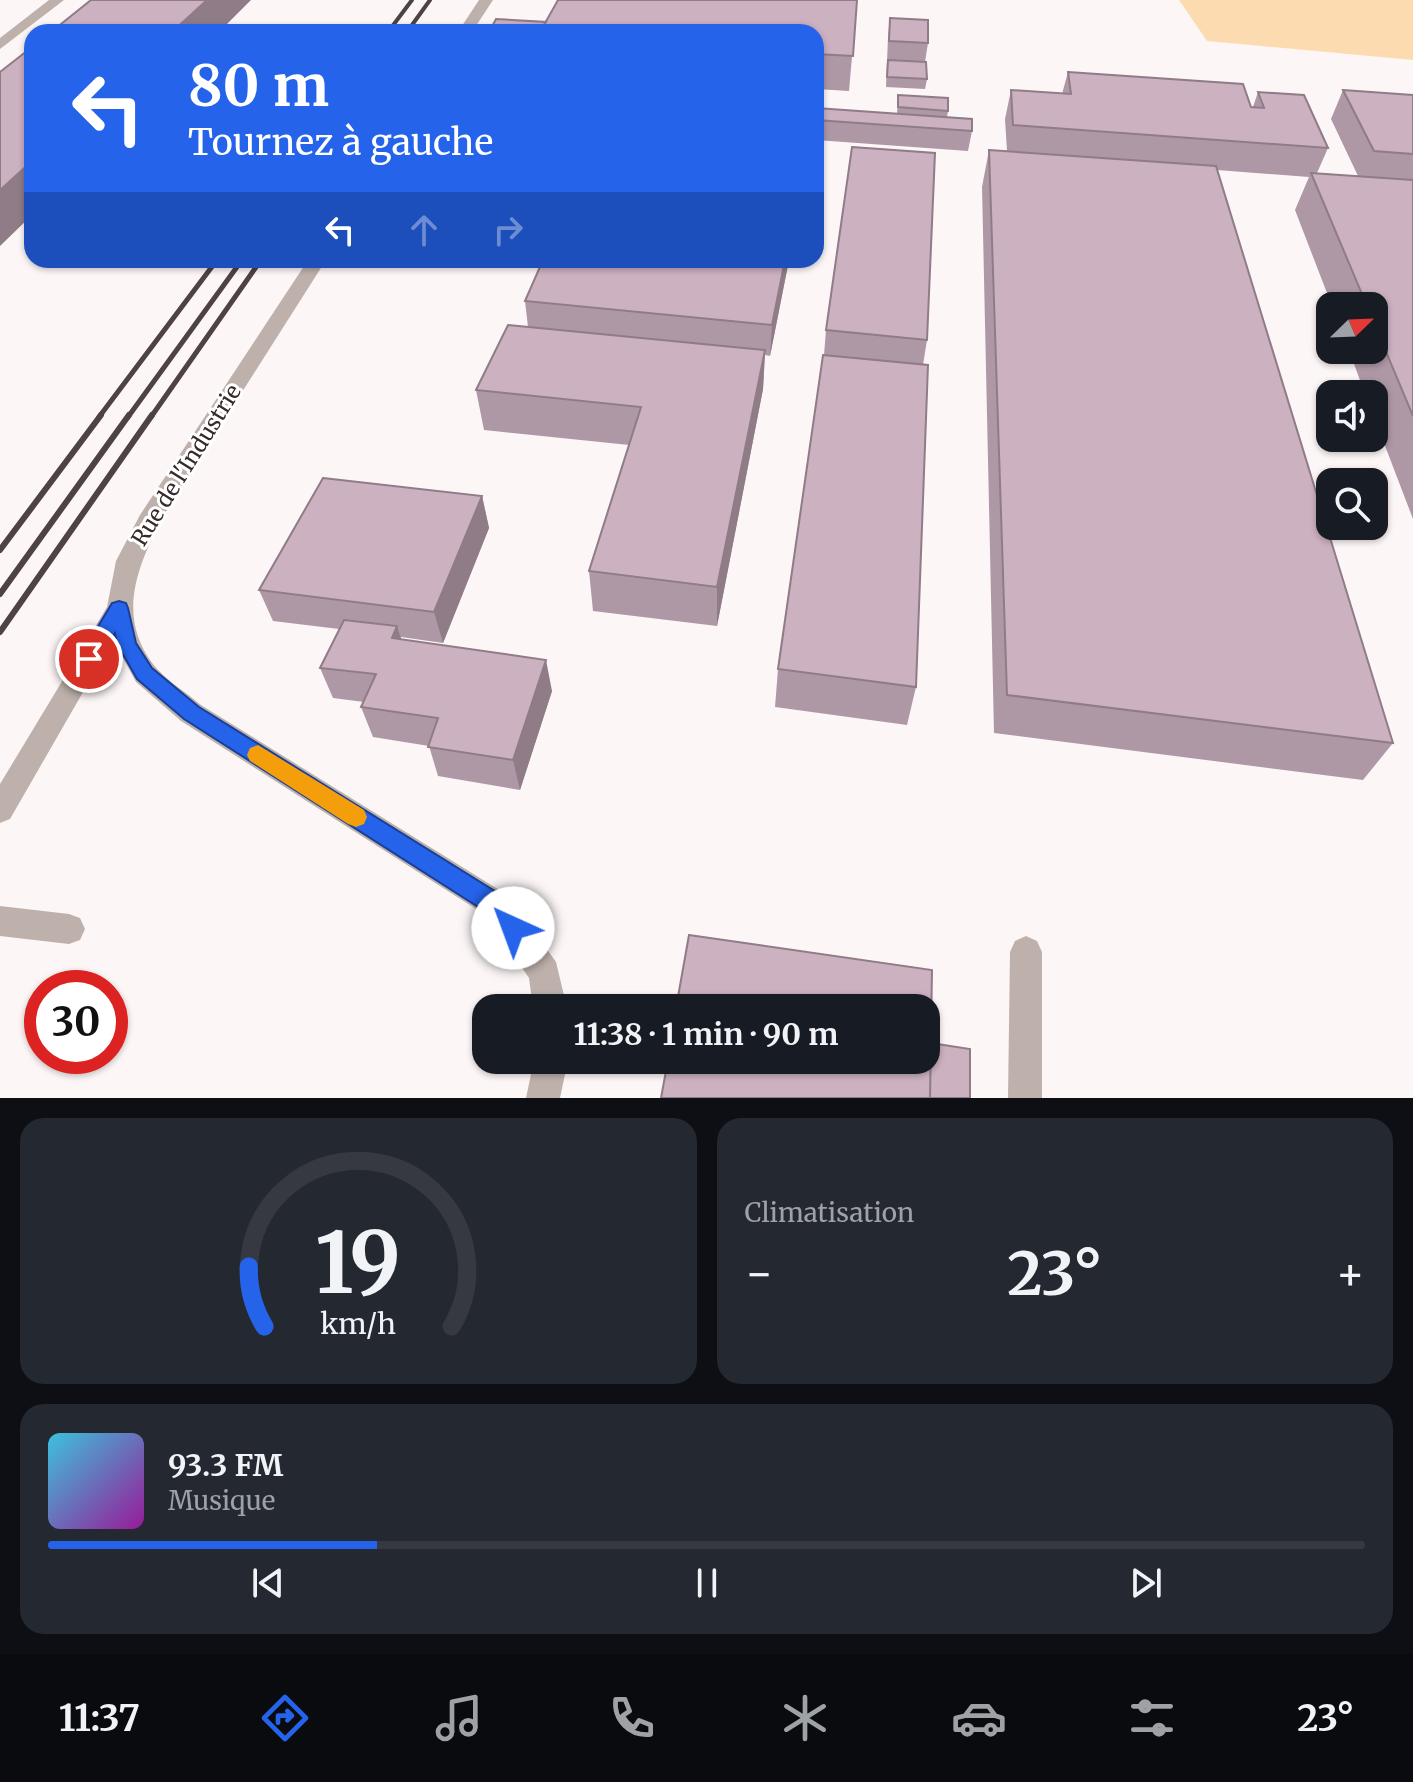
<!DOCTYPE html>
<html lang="fr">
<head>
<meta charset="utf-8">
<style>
	:root { --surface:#171b24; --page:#242831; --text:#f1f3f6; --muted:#9ea1a6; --line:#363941; --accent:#2563eb }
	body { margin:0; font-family:Merriweather,serif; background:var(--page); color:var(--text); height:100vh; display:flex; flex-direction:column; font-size:30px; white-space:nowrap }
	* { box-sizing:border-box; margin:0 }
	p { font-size:26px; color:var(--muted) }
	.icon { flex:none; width:44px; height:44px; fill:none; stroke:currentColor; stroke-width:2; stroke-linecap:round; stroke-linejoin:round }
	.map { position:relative; height:1098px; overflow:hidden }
	.panel { display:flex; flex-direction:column; gap:20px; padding:20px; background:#0d0f14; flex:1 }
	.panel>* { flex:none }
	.banner { position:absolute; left:24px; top:24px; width:800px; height:244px; border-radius:24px; box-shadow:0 2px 6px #0004; background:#2563eb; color:#fff; overflow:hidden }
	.needle { width:52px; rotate:67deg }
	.tools { position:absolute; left:1316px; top:292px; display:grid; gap:16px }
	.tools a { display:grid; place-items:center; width:72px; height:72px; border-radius:16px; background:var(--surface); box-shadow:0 2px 6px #0004; font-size:40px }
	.speed { position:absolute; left:24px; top:970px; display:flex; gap:16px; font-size:40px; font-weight:700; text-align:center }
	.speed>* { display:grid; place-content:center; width:104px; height:104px; border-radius:50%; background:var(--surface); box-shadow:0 2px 6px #0004; line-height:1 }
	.speed .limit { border:12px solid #d22; background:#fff; color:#111 }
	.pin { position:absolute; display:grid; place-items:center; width:68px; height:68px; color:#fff; margin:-34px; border:4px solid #fff; border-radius:50%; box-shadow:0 2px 8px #0007 }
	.me { position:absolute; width:88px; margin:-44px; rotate:317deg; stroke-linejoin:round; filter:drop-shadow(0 0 6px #0008) }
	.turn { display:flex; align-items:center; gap:28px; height:168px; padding:0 32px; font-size:36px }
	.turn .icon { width:104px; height:104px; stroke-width:2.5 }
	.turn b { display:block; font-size:56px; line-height:68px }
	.lanes { display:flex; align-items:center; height:76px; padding:0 32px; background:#0003; justify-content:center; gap:40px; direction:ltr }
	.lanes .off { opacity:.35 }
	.big { font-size:60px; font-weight:700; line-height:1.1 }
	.panel .tile { flex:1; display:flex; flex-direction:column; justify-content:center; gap:12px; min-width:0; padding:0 28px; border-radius:24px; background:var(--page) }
	.panel .dial { align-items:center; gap:0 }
	.dial svg { height:208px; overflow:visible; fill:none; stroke:var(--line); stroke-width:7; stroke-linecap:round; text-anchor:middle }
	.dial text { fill:var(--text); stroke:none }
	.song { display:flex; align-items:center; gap:24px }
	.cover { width:96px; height:96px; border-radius:12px; background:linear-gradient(135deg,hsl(190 70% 55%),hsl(300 70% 35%)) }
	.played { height:8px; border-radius:4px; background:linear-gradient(90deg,var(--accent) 25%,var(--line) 25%) }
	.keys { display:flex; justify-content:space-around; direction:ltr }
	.heat { display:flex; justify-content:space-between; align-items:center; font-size:44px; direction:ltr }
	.panel .tiles { flex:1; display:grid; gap:20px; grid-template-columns:1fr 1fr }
	.tile:last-child { grid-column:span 2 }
	.trip { position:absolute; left:472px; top:994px; width:468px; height:80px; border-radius:24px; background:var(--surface); box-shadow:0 2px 6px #0004; font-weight:700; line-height:80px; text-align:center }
	.menu { display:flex; height:128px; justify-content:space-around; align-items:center; background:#090b0e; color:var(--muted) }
	.menu .icon { width:56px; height:56px }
	.menu .current { color:var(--accent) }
	.menu b { font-size:36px; color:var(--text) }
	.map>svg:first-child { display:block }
</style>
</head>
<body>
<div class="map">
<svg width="1413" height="1098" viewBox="0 0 1413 1098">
	<rect width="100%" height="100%" fill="#fdf6f7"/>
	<path fill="#fddbb0" d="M 1179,0 L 1413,0 L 1413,60 L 1207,41 Z"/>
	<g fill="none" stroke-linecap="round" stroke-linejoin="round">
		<path fill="#beb1ab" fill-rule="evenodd" d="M 49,0 L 64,0 L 0,49 L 0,38 Z
			M 479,0 L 493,0 L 472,32 L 458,32 Z
			M 308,260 L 326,260 L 162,518 C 138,566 116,615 153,664 C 165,680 186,692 201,705 L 509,896 L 556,962 L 567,1008 L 533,1008 L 529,978 L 487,916 L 181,721 L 136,682 L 113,640 L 10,819 L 0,823 L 0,784 L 107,607 L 116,561 L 140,515 Z
			M 0,906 L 69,914 L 80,918 L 85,929 L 80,940 L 69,944 L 0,936 Z
			M 1026,936 L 1037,941 L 1042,952 L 1042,1098 L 1008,1098 L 1010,952 L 1015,941 Z
			M 534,1060 L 568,1060 L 560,1098 L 526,1098 Z"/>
		<path stroke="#4e4243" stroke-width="4" d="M 388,32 L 412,0
			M 407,32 L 430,0"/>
		<path stroke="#4e4243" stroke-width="5" d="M 99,417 L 217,260
			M 128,417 L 242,260
			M 151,417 L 261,260"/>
		<path stroke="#4e4243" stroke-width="6" d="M 0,550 L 101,415
			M 0,594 L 129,415
			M 0,632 L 152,415"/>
	</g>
	<path fill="#af98a6" d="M 857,0 L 849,91 L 816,89 L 816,32 L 546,22 Z
		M 890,18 L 928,43 L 925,62 L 927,79 L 925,89 L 886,87 L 888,37 Z
		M 1068,72 L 1251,107 L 1253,107 L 1258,92 L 1328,148 L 1317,173 L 1358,176 L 1331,119 L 1343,90 L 1413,95 L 1413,519 L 1374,417 L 1374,394 L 1365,394 L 1349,350 L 1374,350 L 1374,306 L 1332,306 L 1295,210 L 1309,177 L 1217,170 L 1393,743 L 1363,780 L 994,733 L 982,187 L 989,150 L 1007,151 L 1005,119 L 1011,90 L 1062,94 Z
		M 898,95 L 948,111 L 947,117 L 972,131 L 968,151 L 816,140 L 816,108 L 897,114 Z
		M 789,260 L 770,356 L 765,355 L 763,389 L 717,626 L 593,611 L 589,571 L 629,445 L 484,430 L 476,390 L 528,327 L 525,301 L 688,261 Z
		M 826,330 L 927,340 L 923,365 L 916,687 L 907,725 L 775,707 L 778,669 L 824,355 Z
		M 482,496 L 489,528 L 443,643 L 401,637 L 401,640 L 552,691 L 520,790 L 438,776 L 429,746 L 373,737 L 361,707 L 364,702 L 333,698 L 320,668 L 339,629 L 273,621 L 259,590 Z"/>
	<path fill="#8f7c87" d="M 207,0 L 251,0 L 219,32 L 172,32 Z
		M 32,161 L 32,215 L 0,246 L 0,190 Z
		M 785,260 L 789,260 L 770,356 L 772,325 Z
		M 765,350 L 763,389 L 717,626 L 717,587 Z
		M 482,496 L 489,528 L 443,643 L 434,612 Z
		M 397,626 L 407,657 L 392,638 Z
		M 546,660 L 552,691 L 520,790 L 513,760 Z"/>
	<path fill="#ccb1c1" stroke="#8f7c87" stroke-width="2" d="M 91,0 L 207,0 L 172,32 L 51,32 Z
		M 558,0 L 857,0 L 853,56 L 816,54 L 816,32 L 540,32 Z
		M 890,18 L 928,20 L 928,43 L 889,41 Z
		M 496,19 L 546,22 L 540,32 L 489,32 Z
		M 32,47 L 32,161 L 0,190 L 0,72 Z
		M 888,60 L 926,62 L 927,79 L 887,77 Z
		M 1068,72 L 1243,84 L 1251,107 L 1264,108 L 1258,92 L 1304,95 L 1328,148 L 1013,125 L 1011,90 L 1071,94 Z
		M 1343,90 L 1413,95 L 1413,154 L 1374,151 Z
		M 898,95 L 948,98 L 948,111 L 898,107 Z
		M 816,108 L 972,119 L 972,131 L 816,120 Z
		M 852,147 L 935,153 L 927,340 L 826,330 Z
		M 989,150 L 1216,166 L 1393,743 L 1007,695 Z
		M 1311,173 L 1413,180 L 1413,416 L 1374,323 L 1374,306 L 1367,306 Z
		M 543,260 L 688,261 L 785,260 L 772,325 L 525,301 Z
		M 508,325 L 765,350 L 717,587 L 589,571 L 641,407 L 476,390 Z
		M 823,355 L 928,365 L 916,687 L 778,669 Z
		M 323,478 L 482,496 L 434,612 L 259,590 Z
		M 344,620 L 397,626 L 392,638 L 546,660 L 513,760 L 428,747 L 438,718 L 361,707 L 376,674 L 320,668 Z
		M 689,935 L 932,970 L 930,1098 L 661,1098 L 668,1060 L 926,1060 L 926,1008 L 676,1008 Z
		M 931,1043 L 970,1049 L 970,1098 L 930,1098 Z"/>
	<path fill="#2563eb" stroke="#184099" stroke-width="2" d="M 119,601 L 126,603 L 128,608 L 136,643 L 152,668 L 199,707 L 506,898 L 525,928 L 522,937 L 513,940 L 505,937 L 489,914 L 184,719 L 137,679 L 117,644 L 115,633 L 96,665 L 82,665 L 79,659 L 82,653 L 112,603 Z"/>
	<path fill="#f59e0b" d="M 258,745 L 364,810 L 367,817 L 364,824 L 356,827 L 348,824 L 250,761 L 247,755 L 250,748 Z"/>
	<g text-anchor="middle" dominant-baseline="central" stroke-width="6" stroke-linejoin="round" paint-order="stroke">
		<g font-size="22" fill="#372a2b" stroke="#fff">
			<text transform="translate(186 465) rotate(-58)">Rue de l'Industrie</text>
		</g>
	</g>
</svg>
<div class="tools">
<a><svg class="needle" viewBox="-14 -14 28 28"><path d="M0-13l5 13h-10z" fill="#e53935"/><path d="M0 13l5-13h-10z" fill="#9ea1a6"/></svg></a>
<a><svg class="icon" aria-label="sound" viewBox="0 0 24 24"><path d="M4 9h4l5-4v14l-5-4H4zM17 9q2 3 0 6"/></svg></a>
<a><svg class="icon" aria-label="search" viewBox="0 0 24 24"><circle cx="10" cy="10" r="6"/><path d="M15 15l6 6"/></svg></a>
</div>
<div class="speed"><div class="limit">30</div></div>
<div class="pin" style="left:89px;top:659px;background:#d93025"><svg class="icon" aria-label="arrive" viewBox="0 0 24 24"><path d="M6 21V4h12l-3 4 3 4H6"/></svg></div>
<svg class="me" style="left:513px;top:928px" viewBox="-20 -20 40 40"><circle r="19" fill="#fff"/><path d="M0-13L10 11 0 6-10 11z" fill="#2563eb"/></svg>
<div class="trip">11:38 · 1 min · 90 m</div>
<div class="banner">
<div class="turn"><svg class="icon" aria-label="left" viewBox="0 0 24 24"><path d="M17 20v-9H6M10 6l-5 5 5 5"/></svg><div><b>80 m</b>Tournez à gauche</div></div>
<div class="lanes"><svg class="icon" aria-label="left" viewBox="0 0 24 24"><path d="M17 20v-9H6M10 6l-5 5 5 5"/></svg><svg class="icon off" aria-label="ahead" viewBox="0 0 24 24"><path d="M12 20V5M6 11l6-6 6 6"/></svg><svg class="icon off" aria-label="right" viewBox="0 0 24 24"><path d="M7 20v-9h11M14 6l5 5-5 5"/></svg></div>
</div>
</div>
<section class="panel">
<div class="tiles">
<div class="tile dial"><svg viewBox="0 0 100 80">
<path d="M14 69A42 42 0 1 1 86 69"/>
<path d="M14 69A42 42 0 0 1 8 46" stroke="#2563eb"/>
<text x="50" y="56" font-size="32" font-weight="700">19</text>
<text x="50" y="72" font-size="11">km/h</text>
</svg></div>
<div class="tile"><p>Climatisation</p>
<div class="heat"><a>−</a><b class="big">23°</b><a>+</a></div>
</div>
<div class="tile">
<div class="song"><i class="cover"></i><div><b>93.3 FM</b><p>Musique</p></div></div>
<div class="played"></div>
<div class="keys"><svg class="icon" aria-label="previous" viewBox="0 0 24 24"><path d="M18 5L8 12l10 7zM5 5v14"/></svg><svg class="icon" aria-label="pause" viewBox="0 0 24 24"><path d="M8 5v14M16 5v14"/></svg><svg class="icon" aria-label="next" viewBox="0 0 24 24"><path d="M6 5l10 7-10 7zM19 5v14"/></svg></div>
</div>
</div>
</section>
<nav class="menu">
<b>11:37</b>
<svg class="icon current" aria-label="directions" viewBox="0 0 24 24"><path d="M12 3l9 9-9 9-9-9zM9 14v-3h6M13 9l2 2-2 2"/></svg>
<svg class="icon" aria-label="music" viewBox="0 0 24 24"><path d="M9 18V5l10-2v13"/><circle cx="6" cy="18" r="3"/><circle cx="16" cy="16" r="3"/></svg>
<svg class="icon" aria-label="phone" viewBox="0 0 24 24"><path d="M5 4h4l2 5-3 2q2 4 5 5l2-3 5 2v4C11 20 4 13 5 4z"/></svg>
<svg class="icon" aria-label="climate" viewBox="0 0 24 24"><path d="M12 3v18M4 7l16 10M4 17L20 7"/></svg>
<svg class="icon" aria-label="car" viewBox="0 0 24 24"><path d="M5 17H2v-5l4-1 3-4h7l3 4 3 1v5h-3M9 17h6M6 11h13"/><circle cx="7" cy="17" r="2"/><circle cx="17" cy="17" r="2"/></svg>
<svg class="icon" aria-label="filters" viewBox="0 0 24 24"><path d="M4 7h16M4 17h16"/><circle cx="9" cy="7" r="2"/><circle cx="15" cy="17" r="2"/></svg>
<b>23°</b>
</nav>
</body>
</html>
